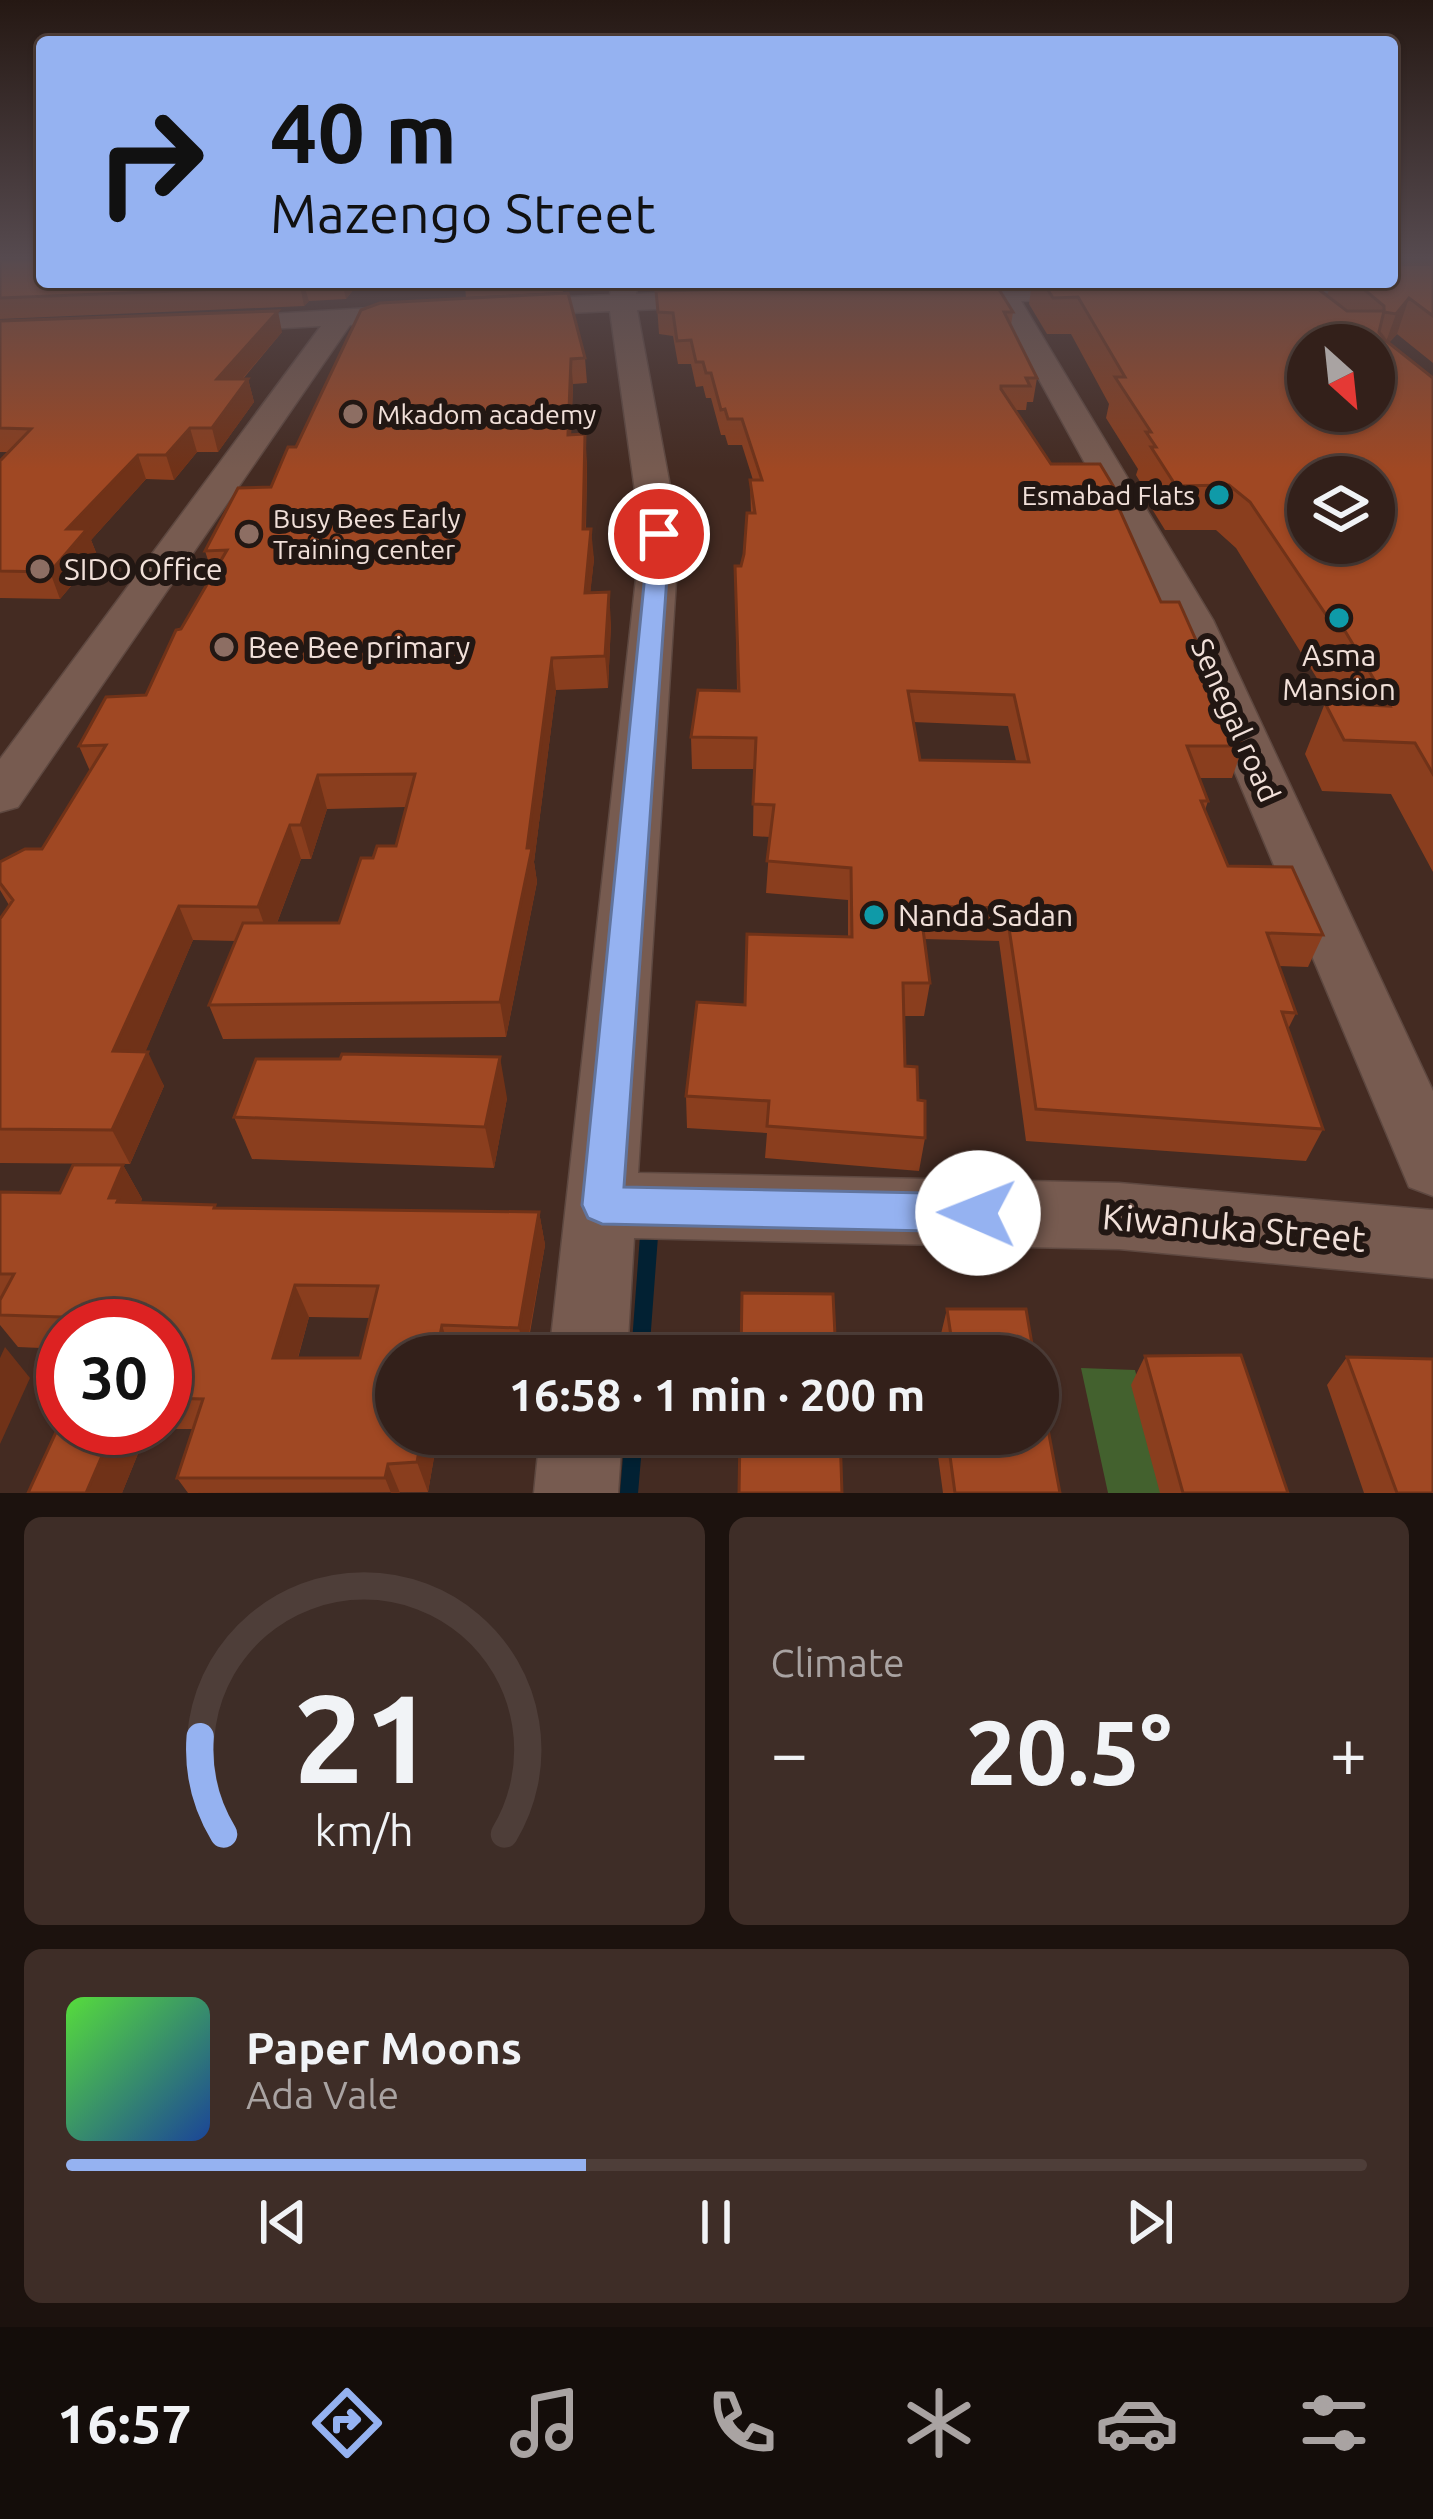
<!DOCTYPE html>
<html lang="en">
<head>
<meta charset="utf-8">
<style>
	:root { --surface:#33201a; --page:#3e2d27; --text:#f1f3f6; --muted:#a9a3a2; --line:#4e3e39; --accent:#95b2f1 }
	body { margin:0; font-family:Ubuntu,sans-serif; background:var(--page); color:var(--text); height:100vh; display:flex; flex-direction:column; font-size:45px; white-space:nowrap }
	* { box-sizing:border-box; margin:0 }
	p { font-size:39px; color:var(--muted) }
	.icon { flex:none; width:66px; height:66px; fill:none; stroke:currentColor; stroke-width:2; stroke-linecap:round; stroke-linejoin:round }
	.map { position:relative; height:1493px; overflow:hidden }
	.drawer { display:flex; flex-direction:column; gap:24px; padding:24px; background:#1c120e; flex:1 }
	.drawer>* { flex:none }
	.top-card { position:absolute; left:36px; top:36px; width:1362px; height:252px; border-radius:12px; box-shadow:0 3px 9px #0004,0 0 0 3px var(--line); background:#95b2f1; color:#111; overflow:hidden }
	.needle { width:78px; rotate:153deg }
	.buttons { position:absolute; left:1287px; top:324px; display:grid; gap:24px }
	.buttons a { display:grid; place-items:center; width:108px; height:108px; border-radius:50%; background:var(--surface); box-shadow:0 3px 9px #0004,0 0 0 3px var(--line); font-size:60px }
	.speed { position:absolute; left:36px; top:1299px; display:flex; gap:24px; font-size:60px; font-weight:700; text-align:center }
	.speed>* { display:grid; place-content:center; width:156px; height:156px; border-radius:50%; background:var(--surface); box-shadow:0 3px 9px #0004,0 0 0 3px var(--line); line-height:1 }
	.speed .limit { border:18px solid #d22; background:#fff; color:#111 }
	.pin { position:absolute; display:grid; place-items:center; width:102px; height:102px; color:#fff; margin:-51px; border:6px solid #fff; border-radius:50%; box-shadow:0 3px 12px #0007 }
	.me { position:absolute; width:132px; margin:-66px; rotate:271deg; stroke-linejoin:round; filter:drop-shadow(0 0 9px #0008) }
	.turn { display:flex; align-items:center; gap:42px; height:252px; padding:0 36px; font-size:54px }
	.turn .icon { width:156px; height:156px; stroke-width:2.5 }
	.turn b { display:block; font-size:84px; line-height:102px }
	.big { font-size:90px; font-weight:700; line-height:1.1 }
	.drawer .tile { flex:1; display:flex; flex-direction:column; justify-content:center; gap:18px; min-width:0; padding:0 42px; border-radius:18px; background:var(--page) }
	.drawer .dial { align-items:center; gap:0 }
	.dial svg { height:312px; overflow:visible; fill:none; stroke:var(--line); stroke-width:7; stroke-linecap:round; text-anchor:middle }
	.dial text { fill:var(--text); stroke:none }
	.song { display:flex; align-items:center; gap:36px }
	.cover { width:144px; height:144px; border-radius:18px; background:linear-gradient(135deg,hsl(110 70% 55%),hsl(220 70% 35%)) }
	.played { height:12px; border-radius:6px; background:linear-gradient(90deg,var(--accent) 40%,var(--line) 40%) }
	.keys { display:flex; justify-content:space-around; direction:ltr }
	.heat { display:flex; justify-content:space-between; align-items:center; font-size:66px; direction:ltr }
	.drawer .tiles { flex:1; display:grid; gap:24px; grid-template-columns:1fr 1fr }
	.tile:last-child { grid-column:span 2 }
	.trip { position:absolute; left:375px; top:1335px; width:684px; height:120px; border-radius:60px; background:var(--surface); box-shadow:0 3px 9px #0004,0 0 0 3px var(--line); font-weight:700; line-height:120px; text-align:center }
	.tab-bar { display:flex; height:192px; justify-content:space-around; align-items:center; background:#140d0a; color:var(--muted) }
	.tab-bar .icon { width:84px; height:84px }
	.tab-bar .on { color:var(--accent) }
	.tab-bar b { font-size:54px; color:var(--text) }
	.map>svg:first-child { display:block }
</style>
</head>
<body>
<div class="map">
<svg width="1433" height="1493" viewBox="0 0 1433 1493">
	<rect width="100%" height="100%" fill="#442b22"/>
	<path fill="#43612e" d="M 1081,1368 L 1135,1370 L 1166,1493 L 1108,1493 Z"/>
	<g fill="none" stroke-linecap="round" stroke-linejoin="round">
		<path stroke="#022133" stroke-width="18" d="M 640,1356 L 649,1236
			M 629,1493 L 634,1434"/>
		<g stroke="#5e4840" stroke-width="3">
			<path id="minor" d="M 1433,275 L 1433,291 L 1252,295 L 1239,287 L 1243,282 L 1392,282 L 1392,276 Z
				M 612,282 L 638,282 L 636,294 L 720,290 L 733,298 L 720,306 L 637,310 L 679,534 L 638,1173 L 1119,1183 L 1433,1210 L 1433,1278 L 1119,1249 L 634,1238 L 627,1356 L 549,1356 L 641,534 L 610,311 L 508,316 L 495,308 L 508,300 L 610,295 Z
				M 1092,284 L 1101,287 L 1105,292 L 1101,297 L 1021,301 L 1213,620 L 1433,1091 L 1433,1196 L 1409,1187 L 1171,620 L 996,301 L 940,302 L 927,294 L 940,286 Z
				M 421,305 L 430,307 L 434,313 L 430,319 L 350,325 L 18,807 L 0,812 L 0,759 L 321,326 L 215,332 L 201,324 L 205,318 Z
				M 540,1434 L 622,1434 L 618,1493 L 534,1493 Z"/>
		</g>
		<use href="#minor" fill="#775b50" fill-rule="evenodd"/>
	</g>
	<path fill="#8a3e1e" fill-rule="evenodd" d="M 0,260 L 42,282 L 354,282 L 353,290 L 346,299 L 309,301 L 304,306 L 0,319 Z
		M 1433,264 L 1433,363 L 1397,334 L 1388,343 L 1433,378 L 1433,872 L 1391,794 L 1322,791 L 1305,754 L 1325,703 L 1339,704 L 1326,680 L 1318,680 L 1236,548 L 1216,530 L 1165,530 L 1141,491 L 1142,485 L 1136,475 L 1138,469 L 1106,418 L 1109,404 L 1071,334 L 1047,334 L 1029,304 L 1032,282 L 1309,282 L 1327,296 L 1331,282 L 1392,282 Z
		M 562,282 L 563,292 L 466,297 L 465,287 Z
		M 654,282 L 978,282 L 654,288 Z
		M 656,291 L 1013,312 L 1011,325 L 1037,378 L 1033,402 L 1027,402 L 1026,410 L 1015,410 L 1051,464 L 1124,504 L 1121,513 L 1161,602 L 1243,746 L 1232,778 L 1199,778 L 1208,801 L 1205,810 L 1228,866 L 1323,935 L 1308,967 L 1279,966 L 1296,1013 L 1288,1029 L 1323,1129 L 1306,1161 L 1026,1141 L 999,941 L 924,939 L 930,983 L 924,1016 L 904,1016 L 905,1066 L 918,1100 L 925,1138 L 919,1171 L 765,1158 L 767,1133 L 687,1128 L 686,1096 L 745,1005 L 848,937 L 848,900 L 766,893 L 770,837 L 753,836 L 754,769 L 692,769 L 691,737 L 737,691 L 735,566 L 741,566 L 751,513 L 750,480 L 753,480 L 742,445 L 728,445 L 725,435 L 721,435 L 711,398 L 706,398 L 703,386 L 696,387 L 691,364 L 678,364 L 673,336 L 659,334 ZM 913,722 L 1008,726 L 1016,761 L 920,760 Z
		M 361,310 L 585,358 L 587,383 L 573,384 L 571,435 L 587,462 L 586,529 L 594,559 L 590,593 L 611,623 L 608,688 L 556,690 L 534,862 L 537,882 L 506,1037 L 223,1039 L 209,1005 L 236,941 L 193,940 L 145,1052 L 164,1086 L 130,1164 L 0,1163 L 0,919 L 9,905 L 0,890 L 0,862 L 42,849 L 90,771 L 79,746 L 146,695 L 181,629 L 213,575 L 205,551 L 271,487 L 296,447 ZM 406,807 L 396,846 L 373,858 L 339,923 L 277,923 L 301,859 L 311,859 L 327,809 Z
		M 0,321 L 282,332 L 243,379 L 248,379 L 254,402 L 218,452 L 197,452 L 174,480 L 146,479 L 91,540 L 97,555 L 60,599 L 0,598 L 0,461 L 8,452 L 0,452 Z
		M 507,1098 L 494,1168 L 252,1159 L 234,1117 Z
		M 123,1165 L 142,1199 L 140,1203 L 215,1205 L 217,1208 L 539,1212 L 545,1245 L 526,1356 L 396,1356 L 438,1434 L 428,1492 L 188,1493 L 177,1478 L 193,1429 L 148,1429 L 122,1493 L 28,1493 L 63,1428 L 165,1428 L 165,1326 L 63,1326 L 63,1349 L 18,1347 L 0,1325 L 0,1192 L 60,1193 ZM 309,1317 L 370,1318 L 360,1358 L 298,1358 Z
		M 947,1309 L 1034,1356 L 942,1356 L 940,1338 Z
		M 1145,1356 L 1288,1493 L 1160,1493 L 1131,1385 Z
		M 1347,1357 L 1433,1493 L 1364,1493 L 1327,1385 Z
		M 927,1434 L 1038,1434 L 1060,1493 L 943,1493 L 938,1456 L 929,1456 Z"/>
	<path fill="#703218" d="M 303,282 L 309,301 L 304,306 L 300,286 Z
		M 342,282 L 354,282 L 353,290 L 346,299 Z
		M 1409,298 L 1397,334 L 1383,350 L 1396,314 Z
		M 278,311 L 282,332 L 223,401 L 217,379 Z
		M 571,359 L 573,384 L 570,462 L 568,435 Z
		M 248,379 L 254,402 L 218,452 L 212,428 Z
		M 190,428 L 197,452 L 174,480 L 166,455 Z
		M 585,434 L 587,462 L 585,559 L 583,529 Z
		M 138,455 L 146,479 L 91,540 L 97,555 L 60,599 L 50,572 L 67,529 Z
		M 591,529 L 594,559 L 587,624 L 585,593 Z
		M 609,592 L 611,623 L 608,688 L 605,656 Z
		M 552,658 L 556,690 L 534,862 L 537,882 L 506,1037 L 500,1002 L 527,848 Z
		M 318,775 L 327,809 L 311,859 L 301,825 Z
		M 290,825 L 301,859 L 270,941 L 258,907 Z
		M 179,906 L 193,940 L 131,1086 L 113,1051 Z
		M 148,1052 L 164,1086 L 130,1164 L 112,1130 Z
		M 500,1057 L 507,1098 L 494,1168 L 485,1127 Z
		M 123,1165 L 142,1199 L 133,1222 L 109,1198 Z
		M 539,1212 L 545,1245 L 525,1356 L 519,1328 Z
		M 295,1285 L 309,1317 L 289,1389 L 273,1358 Z
		M 442,1325 L 452,1356 L 436,1356 Z
		M 5,1347 L 30,1378 L 0,1444 L 0,1358 Z
		M 114,1428 L 148,1429 L 122,1493 L 86,1493 Z
		M 422,1434 L 438,1434 L 428,1492 L 417,1462 Z
		M 388,1464 L 400,1493 L 391,1493 L 385,1478 Z"/>
	<path fill="#a04823" stroke="#703218" stroke-width="3" fill-rule="evenodd" d="M 0,260 L 42,260 L 42,282 L 303,282 L 300,286 L 0,298 Z
		M 1433,264 L 1433,316 L 1409,298 L 1396,314 L 1384,312 L 1384,306 L 1355,282 L 1392,282 L 1392,265 Z
		M 479,282 L 556,282 L 465,287 Z
		M 1043,282 L 1309,282 L 1347,311 L 1384,311 L 1379,332 L 1385,340 L 1433,378 L 1433,774 L 1415,743 L 1344,740 L 1325,703 L 1390,706 L 1345,631 L 1337,631 L 1250,502 L 1229,485 L 1176,486 L 1151,447 L 1156,447 L 1146,432 L 1151,432 L 1115,377 L 1125,377 L 1078,297 L 1053,298 ZM 1308,345 L 1374,345 L 1374,411 L 1308,411 ZM 1308,477 L 1374,477 L 1374,543 L 1308,543 Z
		M 995,283 L 1013,312 L 1004,312 L 1037,378 L 1026,378 L 1030,386 L 1001,386 L 1001,389 L 1051,464 L 1100,464 L 1124,504 L 1117,504 L 1161,602 L 1179,602 L 1243,746 L 1187,746 L 1208,801 L 1201,801 L 1228,866 L 1292,867 L 1323,935 L 1267,933 L 1296,1013 L 1282,1012 L 1323,1129 L 1036,1109 L 1006,908 L 920,906 L 930,983 L 903,983 L 905,1066 L 917,1067 L 918,1100 L 925,1101 L 925,1138 L 767,1126 L 769,1101 L 686,1096 L 697,1002 L 745,1005 L 747,934 L 852,937 L 851,868 L 767,861 L 774,805 L 753,804 L 756,738 L 691,737 L 698,690 L 739,691 L 735,566 L 741,566 L 744,554 L 747,513 L 755,513 L 750,480 L 762,480 L 742,419 L 728,419 L 725,409 L 721,410 L 711,373 L 706,373 L 703,362 L 696,362 L 691,340 L 677,341 L 673,313 L 658,312 L 656,291 ZM 908,691 L 1014,695 L 1029,762 L 920,760 Z
		M 568,293 L 585,358 L 571,359 L 568,435 L 585,434 L 583,529 L 591,529 L 585,593 L 609,592 L 605,656 L 552,658 L 527,848 L 532,848 L 500,1002 L 209,1005 L 243,923 L 339,923 L 361,858 L 373,858 L 377,846 L 396,846 L 415,774 L 318,775 L 301,825 L 290,825 L 258,907 L 179,906 L 113,1051 L 148,1052 L 112,1130 L 0,1129 L 0,919 L 13,900 L 0,883 L 0,862 L 25,849 L 42,849 L 106,745 L 79,746 L 106,697 L 146,695 L 176,630 L 181,629 L 227,550 L 205,551 L 238,488 L 271,487 L 288,447 L 296,447 L 361,310 L 380,303 Z
		M 278,311 L 217,379 L 248,379 L 212,428 L 190,428 L 166,455 L 138,455 L 67,529 L 87,529 L 50,572 L 0,571 L 0,461 L 31,429 L 0,428 L 0,321 Z
		M 342,1054 L 500,1057 L 485,1127 L 234,1117 L 256,1059 L 340,1059 Z
		M 73,1165 L 123,1165 L 109,1198 L 119,1198 L 117,1202 L 215,1205 L 214,1208 L 539,1212 L 519,1328 L 442,1325 L 436,1356 L 396,1356 L 396,1434 L 422,1434 L 417,1462 L 388,1464 L 385,1478 L 177,1478 L 203,1399 L 165,1398 L 165,1326 L 88,1326 L 91,1318 L 0,1315 L 0,1300 L 14,1274 L 0,1274 L 0,1192 L 60,1193 ZM 295,1285 L 378,1286 L 360,1358 L 273,1358 Z
		M 742,1293 L 833,1294 L 836,1356 L 741,1356 Z
		M 947,1309 L 1026,1309 L 1034,1356 L 954,1356 Z
		M 1241,1355 L 1288,1493 L 1183,1493 L 1145,1356 Z
		M 1347,1357 L 1433,1359 L 1433,1493 L 1397,1493 Z
		M 1038,1376 L 1060,1493 L 955,1493 L 947,1434 L 1038,1434 Z
		M 63,1417 L 63,1428 L 114,1428 L 86,1493 L 28,1493 Z
		M 740,1434 L 840,1434 L 842,1493 L 739,1493 Z"/>
	<linearGradient id="sky" x2="0" y2="1"><stop stop-color="#251813"/><stop offset="0.55" stop-color="#564a4f"/><stop offset="1" stop-color="#564a4f" stop-opacity="0"/></linearGradient>
	<rect width="1433" height="469" fill="url(#sky)"/>
	<path fill="#95b2f1" stroke="#61749d" stroke-width="3" d="M 659,528 L 670,534 L 624,1187 L 978,1194 L 992,1200 L 998,1213 L 992,1226 L 978,1232 L 602,1224 L 588,1218 L 582,1205 L 649,534 Z"/>
	<g fill="#8d6e63" stroke="#221713" stroke-width="4.5">
		<circle cx="353" cy="414" r="12"/>
		<circle cx="249" cy="534" r="12"/>
		<circle cx="40" cy="569" r="12"/>
		<circle cx="224" cy="647" r="12"/>
	</g>
	<g fill="#0f9aa8" stroke="#221713" stroke-width="4.5">
		<circle cx="1219" cy="495" r="12"/>
		<circle cx="1339" cy="618" r="12"/>
		<circle cx="874" cy="915" r="12"/>
	</g>
	<g text-anchor="middle" dominant-baseline="central" stroke-width="12" stroke-linejoin="round" paint-order="stroke">
		<g font-size="27" fill="#f1e0d9" stroke="#221713" text-anchor="start">
			<text x="377" y="414">Mkadom academy</text>
			<text x="1195" y="495" text-anchor="end">Esmabad Flats</text>
			<text x="273" y="518">Busy Bees Early<tspan x="273" dy="31">Training center</tspan></text>
		</g>
		<g font-size="30" fill="#f1e0d9" stroke="#221713" text-anchor="start">
			<text x="64" y="569">SIDO Office</text>
			<text x="248" y="647">Bee Bee primary</text>
			<text x="1339" y="655" text-anchor="middle">Asma<tspan x="1339" dy="34">Mansion</tspan></text>
			<text x="898" y="915">Nanda Sadan</text>
		</g>
		<g font-size="30" fill="#f1e0d9" stroke="#221713">
			<text transform="translate(1236 720) rotate(66)">Senegal road</text>
		</g>
		<g font-size="36" fill="#f1e0d9" stroke="#221713">
			<text transform="translate(1234 1227) rotate(5)">Kiwanuka Street</text>
		</g>
	</g>
</svg>
<div class="buttons">
<a><svg class="needle" viewBox="-14 -14 28 28"><path d="M0-13l5 13h-10z" fill="#e53935"/><path d="M0 13l5-13h-10z" fill="#a9a3a2"/></svg></a>
<a><svg class="icon" aria-label="layers" viewBox="0 0 24 24"><path d="M12 4l9 5-9 5-9-5zM3 14l9 5 9-5"/></svg></a>
</div>
<div class="speed"><div class="limit">30</div></div>
<div class="pin" style="left:659px;top:534px;background:#d93025"><svg class="icon" aria-label="arrive" viewBox="0 0 24 24"><path d="M6 21V4h12l-3 4 3 4H6"/></svg></div>
<svg class="me" style="left:978px;top:1213px" viewBox="-20 -20 40 40"><circle r="19" fill="#fff"/><path d="M0-13L10 11 0 6-10 11z" fill="#95b2f1"/></svg>
<div class="trip">16:58 · 1 min · 200 m</div>
<div class="top-card">
<div class="turn"><svg class="icon" aria-label="right" viewBox="0 0 24 24"><path d="M7 20v-9h11M14 6l5 5-5 5"/></svg><div><b>40 m</b>Mazengo Street</div></div>
</div>
</div>
<section class="drawer">
<div class="tiles">
<div class="tile dial"><svg viewBox="0 0 100 80">
<path d="M14 69A42 42 0 1 1 86 69"/>
<path d="M14 69A42 42 0 0 1 8 44" stroke="#95b2f1"/>
<text x="50" y="56" font-size="32" font-weight="700">21</text>
<text x="50" y="72" font-size="11">km/h</text>
</svg></div>
<div class="tile"><p>Climate</p>
<div class="heat"><a>−</a><b class="big">20.5°</b><a>+</a></div>
</div>
<div class="tile">
<div class="song"><i class="cover"></i><div><b>Paper Moons</b><p>Ada Vale</p></div></div>
<div class="played"></div>
<div class="keys"><svg class="icon" aria-label="previous" viewBox="0 0 24 24"><path d="M18 5L8 12l10 7zM5 5v14"/></svg><svg class="icon" aria-label="pause" viewBox="0 0 24 24"><path d="M8 5v14M16 5v14"/></svg><svg class="icon" aria-label="next" viewBox="0 0 24 24"><path d="M6 5l10 7-10 7zM19 5v14"/></svg></div>
</div>
</div>
</section>
<nav class="tab-bar">
<b>16:57</b>
<svg class="icon on" aria-label="directions" viewBox="0 0 24 24"><path d="M12 3l9 9-9 9-9-9zM9 14v-3h6M13 9l2 2-2 2"/></svg>
<svg class="icon" aria-label="music" viewBox="0 0 24 24"><path d="M9 18V5l10-2v13"/><circle cx="6" cy="18" r="3"/><circle cx="16" cy="16" r="3"/></svg>
<svg class="icon" aria-label="phone" viewBox="0 0 24 24"><path d="M5 4h4l2 5-3 2q2 4 5 5l2-3 5 2v4C11 20 4 13 5 4z"/></svg>
<svg class="icon" aria-label="climate" viewBox="0 0 24 24"><path d="M12 3v18M4 7l16 10M4 17L20 7"/></svg>
<svg class="icon" aria-label="car" viewBox="0 0 24 24"><path d="M5 17H2v-5l4-1 3-4h7l3 4 3 1v5h-3M9 17h6M6 11h13"/><circle cx="7" cy="17" r="2"/><circle cx="17" cy="17" r="2"/></svg>
<svg class="icon" aria-label="filters" viewBox="0 0 24 24"><path d="M4 7h16M4 17h16"/><circle cx="9" cy="7" r="2"/><circle cx="15" cy="17" r="2"/></svg>
</nav>
</body>
</html>
